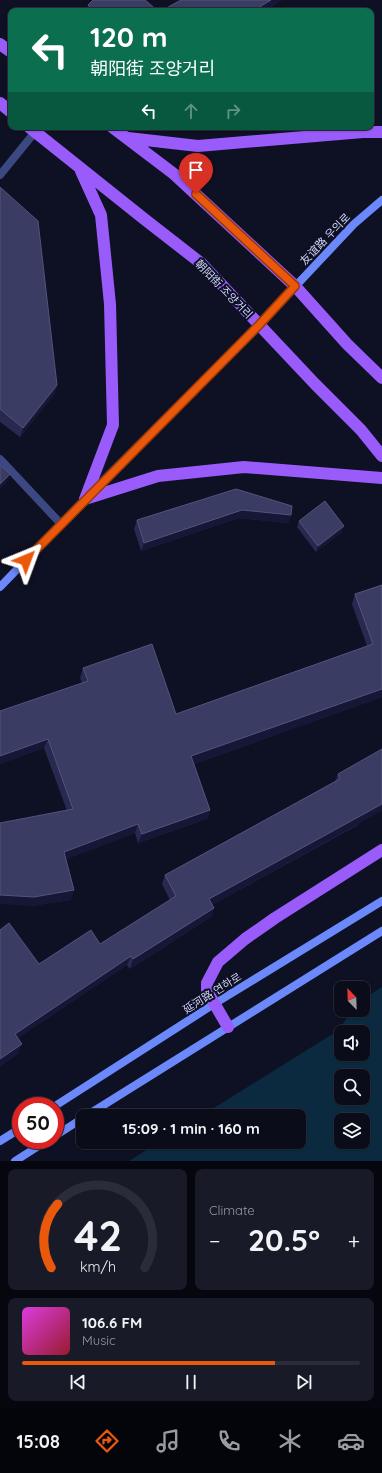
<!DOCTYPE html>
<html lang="en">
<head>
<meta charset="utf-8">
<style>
	:root { --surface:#0a0c1a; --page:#181a27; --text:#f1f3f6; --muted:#999ba2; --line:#2a2c39; --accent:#ea580c }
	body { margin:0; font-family:Quicksand,"Noto Sans SC","Noto Sans KR",sans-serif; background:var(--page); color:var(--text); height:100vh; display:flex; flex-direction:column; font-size:15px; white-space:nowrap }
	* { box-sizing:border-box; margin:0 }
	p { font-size:13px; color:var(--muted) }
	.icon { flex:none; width:22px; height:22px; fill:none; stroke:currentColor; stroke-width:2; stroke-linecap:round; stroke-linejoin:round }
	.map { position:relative; height:1161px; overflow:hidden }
	.drawer { display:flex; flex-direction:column; gap:8px; padding:8px; background:#06070e; flex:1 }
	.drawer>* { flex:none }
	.guide { position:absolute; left:8px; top:8px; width:366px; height:122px; border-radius:8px; box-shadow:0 1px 3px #0004,0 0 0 1px var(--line); background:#0b6e4f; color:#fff; overflow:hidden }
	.needle { width:26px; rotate:337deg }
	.fabs { position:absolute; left:334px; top:981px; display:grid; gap:8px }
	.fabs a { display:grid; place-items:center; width:36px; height:36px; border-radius:8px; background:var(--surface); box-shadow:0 1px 3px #0004,0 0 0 1px var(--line); font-size:20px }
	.speed { position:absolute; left:12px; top:1097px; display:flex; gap:8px; font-size:20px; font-weight:700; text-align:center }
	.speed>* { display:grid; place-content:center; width:52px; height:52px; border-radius:50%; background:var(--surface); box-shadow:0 1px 3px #0004,0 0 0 1px var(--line); line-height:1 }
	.speed .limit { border:6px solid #d22; background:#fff; color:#111 }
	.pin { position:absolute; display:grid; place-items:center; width:34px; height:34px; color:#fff; margin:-41px -17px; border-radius:50% 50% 50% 0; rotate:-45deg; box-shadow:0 0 4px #0007 }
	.pin .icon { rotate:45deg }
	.me { position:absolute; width:44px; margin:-22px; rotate:44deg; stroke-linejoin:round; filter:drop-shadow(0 0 3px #0008) }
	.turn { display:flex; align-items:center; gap:14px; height:84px; padding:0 16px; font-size:18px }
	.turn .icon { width:52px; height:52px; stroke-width:2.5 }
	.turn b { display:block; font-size:28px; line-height:34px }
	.lanes { display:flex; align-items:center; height:38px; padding:0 16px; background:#0003; justify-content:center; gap:20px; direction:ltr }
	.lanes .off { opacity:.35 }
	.big { font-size:30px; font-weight:700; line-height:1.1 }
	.drawer .widget { flex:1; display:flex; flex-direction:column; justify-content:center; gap:6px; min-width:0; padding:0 14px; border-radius:8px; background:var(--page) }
	.drawer .dial { align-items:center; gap:0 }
	.dial svg { height:104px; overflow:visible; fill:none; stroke:var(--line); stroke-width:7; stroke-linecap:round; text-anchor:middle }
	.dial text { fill:var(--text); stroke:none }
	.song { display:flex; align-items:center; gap:12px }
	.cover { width:48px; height:48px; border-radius:6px; background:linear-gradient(135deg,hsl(300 70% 55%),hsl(350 70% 35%)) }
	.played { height:4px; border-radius:2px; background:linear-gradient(90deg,var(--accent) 75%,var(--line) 75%) }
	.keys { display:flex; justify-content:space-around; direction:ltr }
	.heat { display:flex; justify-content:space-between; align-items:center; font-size:22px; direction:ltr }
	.drawer .tiles { flex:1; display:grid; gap:8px; grid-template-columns:1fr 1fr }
	.widget:last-child { grid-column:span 2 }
	.trip { position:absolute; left:76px; top:1109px; width:230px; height:40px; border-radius:8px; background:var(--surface); box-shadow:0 1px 3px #0004,0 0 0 1px var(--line); font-weight:700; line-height:40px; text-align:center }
	.dock { display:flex; height:64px; justify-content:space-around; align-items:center; background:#04050a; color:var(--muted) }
	.dock .icon { width:28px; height:28px }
	.dock .selected { color:var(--accent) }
	.dock b { font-size:18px; color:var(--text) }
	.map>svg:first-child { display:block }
</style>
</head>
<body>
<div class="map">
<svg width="382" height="1161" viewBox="0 0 382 1161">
	<rect width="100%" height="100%" fill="#0e1023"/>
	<path fill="#0b2a3f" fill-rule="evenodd" d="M 382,987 L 382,1161 L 129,1161 L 159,1142 L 299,1142 L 299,1116 L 201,1116 L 339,1030 L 352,1010 L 363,1010 L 363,999 ZM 341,1032 L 363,1032 L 363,1054 L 341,1054 ZM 341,1076 L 363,1076 L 363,1098 L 341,1098 ZM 341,1120 L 363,1120 L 363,1142 L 341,1142 Z"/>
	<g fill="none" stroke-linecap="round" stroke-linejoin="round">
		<path stroke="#3b4881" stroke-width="8" d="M 0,175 L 35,132
			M 0,459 L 61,524"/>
		<path stroke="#6b89fb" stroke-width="8" d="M 0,587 L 85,499 L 259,325 L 354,224 L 382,200
			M 55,1106 L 214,1004 L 382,901
			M 86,1116 L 382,931
			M 55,1136 L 83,1118
			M 0,1141 L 21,1128
			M 15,1161 L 48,1140"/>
		<path stroke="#9a5bfb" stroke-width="12" d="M 0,44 L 11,52
			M 0,103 L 11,112
			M 29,127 L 143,218 L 202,264 L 315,384 L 361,430 L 382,456
			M 112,127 L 174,174 L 295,286 L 347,344 L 382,378
			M 128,138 L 198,146 L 363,132 L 382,132
			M 81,171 L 101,215 L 110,304 L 113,425 L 85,499
			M 85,499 L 158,476 L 244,467 L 382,478
			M 228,1027 L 210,996 L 207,990 L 207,983 L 218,962 L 245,939 L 275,918 L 382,850"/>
	</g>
	<path fill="#282950" d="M 88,5 L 158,11 L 86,11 Z
		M 0,187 L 57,385 L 54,395 L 20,437 L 0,422 Z
		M 291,515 L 288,523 L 239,518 L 141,551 L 134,529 L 137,520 Z
		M 299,521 L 342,532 L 316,552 L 297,527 Z
		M 382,585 L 382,697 L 194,764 L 210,810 L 207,819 L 138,843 L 135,833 L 66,859 L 74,890 L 70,900 L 31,906 L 67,811 L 44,748 L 0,764 L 0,711 L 82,683 L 80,678 L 83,668 L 176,714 L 367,646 L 352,604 L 355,594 Z
		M 382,749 L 358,825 L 212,905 L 214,908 L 211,917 L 130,969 L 127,965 L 18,1038 L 18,1054 L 0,1066 L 39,964 L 100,944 L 170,900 L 162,884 L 165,875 L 335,781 L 338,774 Z"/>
	<path fill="#161736" d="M 271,0 L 283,0 L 265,11 L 253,11 Z
		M 57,385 L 54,395 L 20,437 L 23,428 Z
		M 10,474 L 7,482 L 0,489 L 0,484 Z
		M 242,510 L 291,515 L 288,523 L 239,518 L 141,551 L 144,543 Z
		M 344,526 L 342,532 L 316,552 L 318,546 Z
		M 382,689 L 382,697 L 188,766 L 191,756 Z
		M 48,739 L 44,748 L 0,764 L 0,756 Z
		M 382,804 L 382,811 L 205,909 L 209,899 Z
		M 210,810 L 207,819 L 138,843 L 142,834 Z
		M 138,824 L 135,833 L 61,861 L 64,852 Z
		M 74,890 L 70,900 L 31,906 L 0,904 L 0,895 Z
		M 214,908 L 211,917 L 130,969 L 133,959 Z
		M 131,956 L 127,965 L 11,1043 L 15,1034 Z
		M 22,1044 L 18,1054 L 0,1066 L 0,1059 Z"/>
	<path fill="#3a3c63" stroke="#52547b" d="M 93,0 L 145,0 L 158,11 L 94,11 L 88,5 Z
		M 181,0 L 271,0 L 253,11 L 161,11 Z
		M 0,187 L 38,221 L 57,385 L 23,428 L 0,409 Z
		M 0,465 L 10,474 L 0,484 Z
		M 236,489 L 292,506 L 291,515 L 242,510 L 144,543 L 137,520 Z
		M 325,501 L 344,526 L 318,546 L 299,521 Z
		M 382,585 L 382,689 L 191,756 L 210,810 L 142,834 L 138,824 L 64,852 L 74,890 L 34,897 L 0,895 L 0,823 L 73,809 L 48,739 L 0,756 L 0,711 L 88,681 L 83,668 L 152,644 L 176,714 L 373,644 L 355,594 Z
		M 382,749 L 382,804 L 209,899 L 214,908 L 133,959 L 131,956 L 15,1034 L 22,1044 L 0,1059 L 0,930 L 9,923 L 39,964 L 91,930 L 100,944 L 176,896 L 165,875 L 340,779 L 338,774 Z"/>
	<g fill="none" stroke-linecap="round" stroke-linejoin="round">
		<g stroke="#983908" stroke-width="10">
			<path id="route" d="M 26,560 L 259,325 L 295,286 L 196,194"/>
		</g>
		<use href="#route" stroke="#ea580c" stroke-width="7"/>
	</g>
	<g text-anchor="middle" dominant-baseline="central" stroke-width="4" stroke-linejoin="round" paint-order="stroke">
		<g font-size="11" fill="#d1d7fe" stroke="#0e1023">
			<text transform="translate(325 239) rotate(-46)">友谊路 우의로</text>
			<text transform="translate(224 289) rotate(46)">朝阳街 조양거리</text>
			<text transform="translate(212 993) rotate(-32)">延河路 연하로</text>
		</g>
	</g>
</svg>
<div class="fabs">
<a><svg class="needle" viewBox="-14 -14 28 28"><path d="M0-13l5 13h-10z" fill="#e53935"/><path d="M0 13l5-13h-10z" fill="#999ba2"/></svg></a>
<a><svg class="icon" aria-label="sound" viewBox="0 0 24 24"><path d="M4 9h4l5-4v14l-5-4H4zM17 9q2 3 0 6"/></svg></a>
<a><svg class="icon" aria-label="search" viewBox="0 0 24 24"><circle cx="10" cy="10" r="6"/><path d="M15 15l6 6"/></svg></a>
<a><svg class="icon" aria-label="layers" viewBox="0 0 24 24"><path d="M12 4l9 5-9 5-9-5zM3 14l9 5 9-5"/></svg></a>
</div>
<div class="speed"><div class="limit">50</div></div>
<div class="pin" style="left:196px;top:194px;background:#d93025"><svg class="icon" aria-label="arrive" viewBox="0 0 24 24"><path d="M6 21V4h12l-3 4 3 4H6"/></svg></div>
<svg class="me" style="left:26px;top:560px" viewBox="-20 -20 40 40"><path d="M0-17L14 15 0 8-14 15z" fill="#ea580c" stroke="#fff" stroke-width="4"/></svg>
<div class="trip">15:09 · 1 min · 160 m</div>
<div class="guide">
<div class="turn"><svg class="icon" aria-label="left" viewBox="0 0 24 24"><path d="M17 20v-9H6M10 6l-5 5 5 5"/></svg><div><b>120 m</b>朝阳街 조양거리</div></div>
<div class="lanes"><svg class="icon" aria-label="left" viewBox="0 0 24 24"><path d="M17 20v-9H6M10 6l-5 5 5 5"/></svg><svg class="icon off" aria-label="ahead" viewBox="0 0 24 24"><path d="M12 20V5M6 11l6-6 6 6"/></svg><svg class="icon off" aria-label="right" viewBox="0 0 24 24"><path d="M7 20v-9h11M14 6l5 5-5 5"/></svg></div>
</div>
</div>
<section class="drawer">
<div class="tiles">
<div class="widget dial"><svg viewBox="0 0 100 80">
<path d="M14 69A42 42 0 1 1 86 69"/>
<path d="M14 69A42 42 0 0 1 19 20" stroke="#ea580c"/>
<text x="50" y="56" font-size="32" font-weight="700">42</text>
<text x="50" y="72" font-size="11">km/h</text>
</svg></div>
<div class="widget"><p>Climate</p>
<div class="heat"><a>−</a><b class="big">20.5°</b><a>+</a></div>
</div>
<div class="widget">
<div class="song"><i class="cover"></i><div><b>106.6 FM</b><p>Music</p></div></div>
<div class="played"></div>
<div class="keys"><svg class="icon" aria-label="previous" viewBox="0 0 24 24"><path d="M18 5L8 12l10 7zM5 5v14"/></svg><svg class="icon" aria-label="pause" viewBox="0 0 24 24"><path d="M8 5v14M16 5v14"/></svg><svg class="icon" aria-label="next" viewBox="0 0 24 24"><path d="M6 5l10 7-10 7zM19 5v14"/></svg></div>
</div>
</div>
</section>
<nav class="dock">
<b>15:08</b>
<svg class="icon selected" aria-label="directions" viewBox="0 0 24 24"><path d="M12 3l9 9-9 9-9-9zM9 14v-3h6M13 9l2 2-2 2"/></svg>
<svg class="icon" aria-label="music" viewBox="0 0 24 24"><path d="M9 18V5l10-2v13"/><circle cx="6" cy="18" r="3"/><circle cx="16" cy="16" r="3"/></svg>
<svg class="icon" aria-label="phone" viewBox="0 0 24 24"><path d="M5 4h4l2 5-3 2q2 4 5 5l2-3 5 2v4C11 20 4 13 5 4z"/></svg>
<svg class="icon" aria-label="climate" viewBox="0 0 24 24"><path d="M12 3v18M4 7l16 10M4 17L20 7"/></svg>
<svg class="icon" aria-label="car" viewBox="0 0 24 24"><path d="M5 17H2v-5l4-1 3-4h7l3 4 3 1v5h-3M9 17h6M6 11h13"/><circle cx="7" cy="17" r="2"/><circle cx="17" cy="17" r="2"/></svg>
</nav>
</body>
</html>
